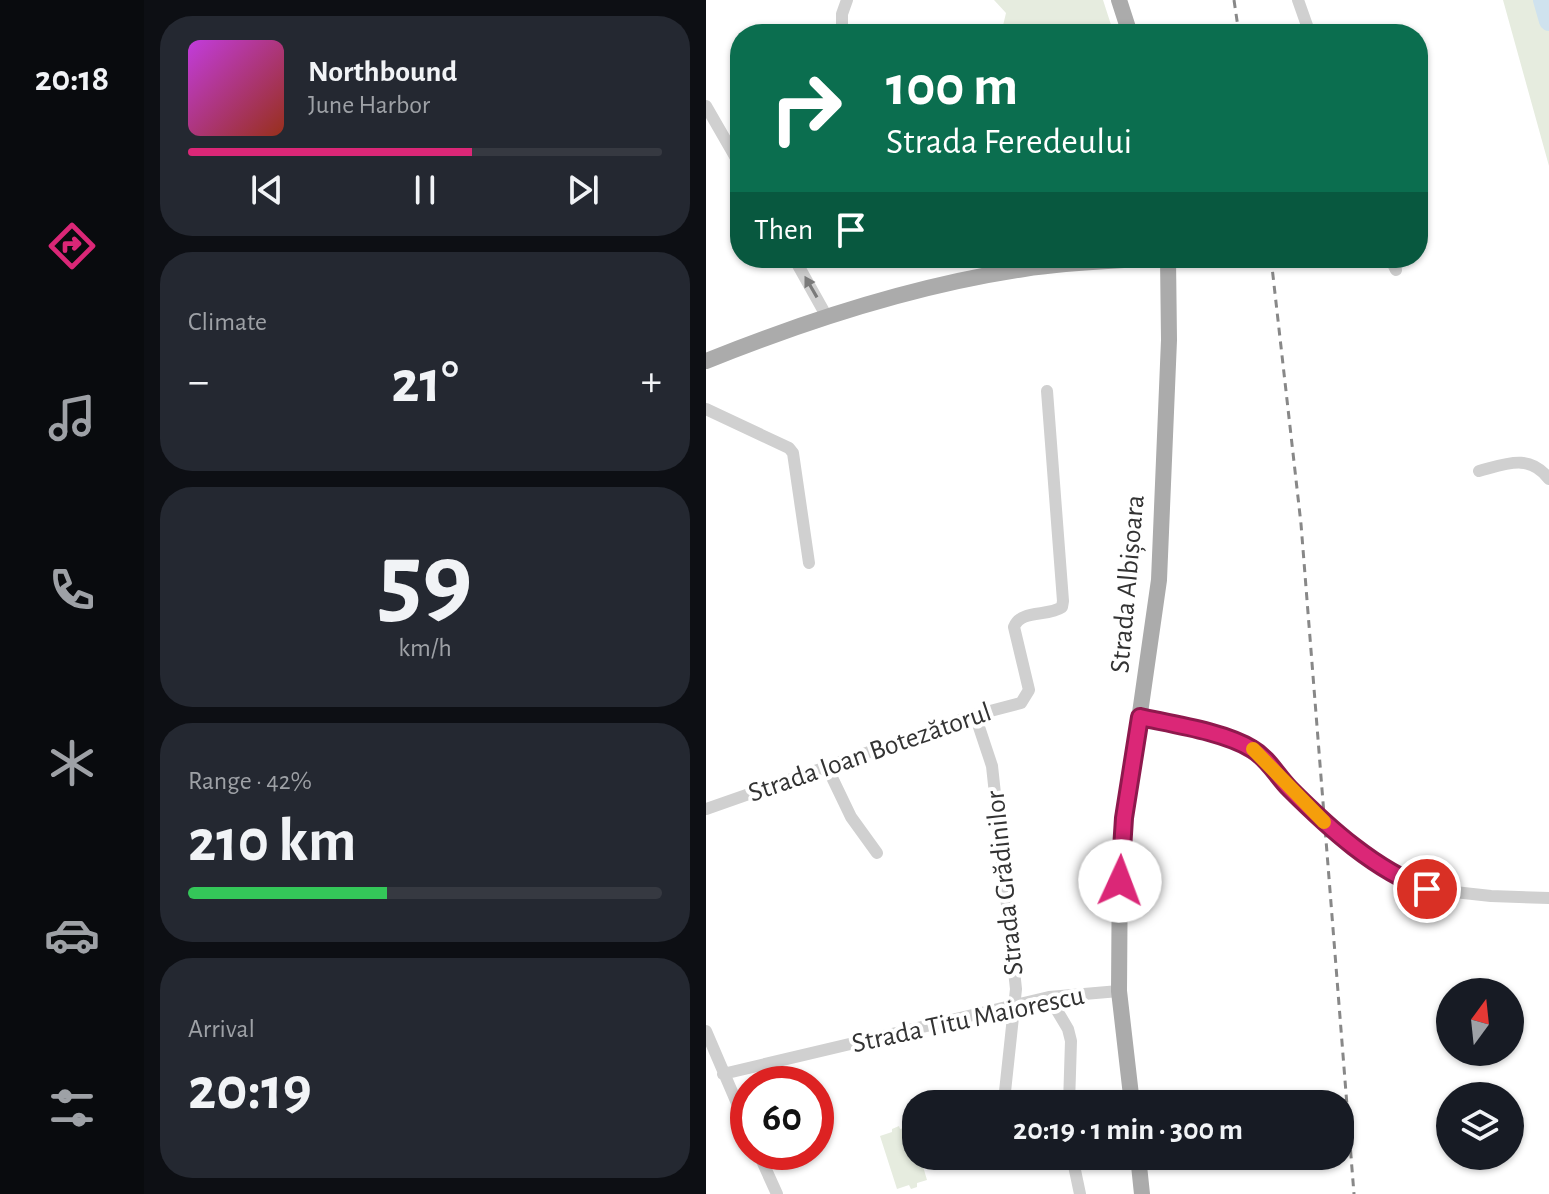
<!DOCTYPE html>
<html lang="en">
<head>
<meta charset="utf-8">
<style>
	:root { --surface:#171b24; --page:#242831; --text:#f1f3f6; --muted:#9ea1a6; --line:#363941; --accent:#db2777 }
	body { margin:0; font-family:"Alegreya Sans",sans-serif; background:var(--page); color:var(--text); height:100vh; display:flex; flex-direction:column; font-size:30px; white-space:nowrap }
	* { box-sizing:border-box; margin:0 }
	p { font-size:26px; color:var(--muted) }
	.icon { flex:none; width:44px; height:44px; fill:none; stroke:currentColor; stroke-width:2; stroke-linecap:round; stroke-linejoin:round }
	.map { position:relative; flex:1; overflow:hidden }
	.side { display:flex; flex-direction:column; gap:16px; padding:16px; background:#0d0f14; width:562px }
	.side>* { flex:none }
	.guide { position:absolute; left:24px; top:24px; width:698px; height:244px; border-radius:32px; box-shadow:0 2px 6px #0004; background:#0b6e4f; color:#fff; overflow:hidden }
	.needle { width:52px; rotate:15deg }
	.buttons { position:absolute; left:730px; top:978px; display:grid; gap:16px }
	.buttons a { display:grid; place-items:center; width:88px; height:88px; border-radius:50%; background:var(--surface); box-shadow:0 2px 6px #0004; font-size:40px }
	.speed { position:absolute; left:24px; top:1066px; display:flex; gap:16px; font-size:40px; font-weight:700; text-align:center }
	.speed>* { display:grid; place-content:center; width:104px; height:104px; border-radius:50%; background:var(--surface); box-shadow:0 2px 6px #0004; line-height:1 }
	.speed .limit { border:12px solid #d22; background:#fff; color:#111 }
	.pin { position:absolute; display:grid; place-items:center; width:68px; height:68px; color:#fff; margin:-34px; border:4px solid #fff; border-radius:50%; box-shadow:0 2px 8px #0007 }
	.me { position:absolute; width:88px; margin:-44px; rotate:2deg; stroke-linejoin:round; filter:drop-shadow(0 0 6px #0008) }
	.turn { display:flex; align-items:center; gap:28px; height:168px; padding:0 24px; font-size:36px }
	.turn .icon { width:104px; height:104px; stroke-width:2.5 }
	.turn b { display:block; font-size:56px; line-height:68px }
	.then { display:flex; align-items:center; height:76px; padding:0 24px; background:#0003; gap:16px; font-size:30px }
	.big { font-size:60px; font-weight:700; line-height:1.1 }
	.side .widget { flex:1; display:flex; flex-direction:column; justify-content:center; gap:12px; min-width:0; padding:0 28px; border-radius:32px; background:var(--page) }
	.side .dial { align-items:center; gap:0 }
	.dial b { font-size:104px; line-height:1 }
	.song { display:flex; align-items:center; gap:24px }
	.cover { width:96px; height:96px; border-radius:12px; background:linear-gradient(135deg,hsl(290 70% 55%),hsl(10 70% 35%)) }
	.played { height:8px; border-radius:4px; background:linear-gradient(90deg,var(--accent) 60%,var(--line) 60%) }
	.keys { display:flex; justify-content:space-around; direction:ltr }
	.heat { display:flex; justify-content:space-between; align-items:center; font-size:44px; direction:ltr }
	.charge { height:12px; border-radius:6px; background:linear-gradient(90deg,#34c759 42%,var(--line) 0) }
	.trip { position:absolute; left:196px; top:1090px; width:452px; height:80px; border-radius:32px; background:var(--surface); box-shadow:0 2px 6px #0004; font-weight:700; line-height:80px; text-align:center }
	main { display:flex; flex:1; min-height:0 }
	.tabs { display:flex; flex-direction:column; width:144px; justify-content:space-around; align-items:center; background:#090b0e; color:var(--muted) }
	.tabs .icon { width:56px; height:56px }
	.tabs .active { color:var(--accent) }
	.tabs b { font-size:36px; color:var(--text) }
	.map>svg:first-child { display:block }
</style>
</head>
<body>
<main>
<nav class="tabs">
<b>20:18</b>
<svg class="icon active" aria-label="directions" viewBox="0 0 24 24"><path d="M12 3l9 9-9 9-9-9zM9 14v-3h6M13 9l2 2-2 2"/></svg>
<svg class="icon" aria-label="music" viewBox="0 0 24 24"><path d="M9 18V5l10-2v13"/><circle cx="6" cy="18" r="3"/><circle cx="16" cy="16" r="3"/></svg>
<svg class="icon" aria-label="phone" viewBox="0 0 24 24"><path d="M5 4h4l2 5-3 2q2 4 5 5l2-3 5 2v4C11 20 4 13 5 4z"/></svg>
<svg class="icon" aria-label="climate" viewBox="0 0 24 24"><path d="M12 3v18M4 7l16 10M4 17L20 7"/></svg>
<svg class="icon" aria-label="car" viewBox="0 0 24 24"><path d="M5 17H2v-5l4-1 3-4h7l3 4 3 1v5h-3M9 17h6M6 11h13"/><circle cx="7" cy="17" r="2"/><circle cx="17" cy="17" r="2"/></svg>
<svg class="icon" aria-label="filters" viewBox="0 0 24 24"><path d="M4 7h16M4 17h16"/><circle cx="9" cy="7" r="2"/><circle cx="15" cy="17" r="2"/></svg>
</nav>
<section class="side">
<div class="widget">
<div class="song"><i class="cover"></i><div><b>Northbound</b><p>June Harbor</p></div></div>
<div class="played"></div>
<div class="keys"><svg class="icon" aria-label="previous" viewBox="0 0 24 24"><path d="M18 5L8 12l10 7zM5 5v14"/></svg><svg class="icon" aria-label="pause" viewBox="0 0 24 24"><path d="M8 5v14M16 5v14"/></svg><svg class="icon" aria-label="next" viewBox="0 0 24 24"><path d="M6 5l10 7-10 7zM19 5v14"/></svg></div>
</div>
<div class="widget"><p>Climate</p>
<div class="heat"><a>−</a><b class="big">21°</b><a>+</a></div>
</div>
<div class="widget dial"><b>59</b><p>km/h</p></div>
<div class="widget"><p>Range · 42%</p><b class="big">210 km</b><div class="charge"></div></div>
<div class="widget"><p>Arrival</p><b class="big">20:19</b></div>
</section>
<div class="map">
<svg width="843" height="1194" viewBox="0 0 843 1194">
	<rect width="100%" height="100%" fill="#fff"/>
	<path fill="#e6ecdf" d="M 288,0 L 397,0 L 408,34 L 295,34 L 300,13 Z
		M 797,0 L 843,0 L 843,166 Z
		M 193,1126 L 194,1129 L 205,1126 L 210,1144 L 210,1156 L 214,1156 L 221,1180 L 211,1183 L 211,1187 L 205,1189 L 203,1185 L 191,1189 L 174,1136 L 186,1132 L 186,1129 Z"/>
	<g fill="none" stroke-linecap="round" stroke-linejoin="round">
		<path stroke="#cfe2ee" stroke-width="20" d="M 837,0 L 843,21"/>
		<path stroke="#d0d0d0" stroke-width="12" d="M 592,0 L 604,34
			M 136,34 L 136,14 L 141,0
			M 0,106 L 34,165
			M 88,258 L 121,317
			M 684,258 L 690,270
			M 0,409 L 83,448 L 87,453 L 103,563
			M 773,471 C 800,464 823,453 843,479
			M 269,715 L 286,766 L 310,989 L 298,1101
			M 434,717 L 481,727 L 547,749 L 619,823 L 678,868 L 700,881 L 721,889 L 785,896 L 843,898
			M 121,767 L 145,817 L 171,853
			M 0,809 L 269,715 L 315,703 L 323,690 L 308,627 C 315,609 342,617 356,607 L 357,601 L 341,391
			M 343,997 L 362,1029 L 365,1041 L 363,1104
			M 0,1031 L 42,1129
			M 17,1074 L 343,997 L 413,991
			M 52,1152 L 71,1194
			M 366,1156 L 374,1194"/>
		<path stroke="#ababab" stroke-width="16" d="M 413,0 L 424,34
			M 0,361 C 102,320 209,285 318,269 C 362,262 408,261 452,258
			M 426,1104 L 413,991 L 414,853 L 453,580 L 463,340 L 462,258
			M 432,1156 L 436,1194"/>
		<path stroke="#888" stroke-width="3" stroke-dasharray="8 6" stroke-linecap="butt" d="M 528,0 L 533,34
			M 565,258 L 595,524 L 648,1194"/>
	</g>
	<defs><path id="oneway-solid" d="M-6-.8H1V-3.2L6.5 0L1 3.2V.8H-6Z" transform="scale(2)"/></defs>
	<use fill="#7a7a7a" href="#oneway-solid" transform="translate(105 287) rotate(-120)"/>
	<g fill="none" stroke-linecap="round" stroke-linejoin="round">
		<g stroke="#8e194d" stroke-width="20">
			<path id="route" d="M 414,881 L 418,818 L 434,717 C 466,724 519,732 546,749 C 562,758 571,776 584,789 C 623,828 669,870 721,889"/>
		</g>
		<use href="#route" stroke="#db2777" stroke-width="14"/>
		<path stroke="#f59e0b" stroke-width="14" d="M 547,749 L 618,822"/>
	</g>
	<g text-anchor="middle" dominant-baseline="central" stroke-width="8" stroke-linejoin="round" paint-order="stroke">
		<g font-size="28" fill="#333" stroke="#fff">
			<text transform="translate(422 584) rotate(-85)">Strada Albișoara</text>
			<text transform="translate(164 753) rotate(-19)">Strada Ioan Botezătorul</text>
			<text transform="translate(299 883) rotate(-96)">Strada Grădinilor</text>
			<text transform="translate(262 1020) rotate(-12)">Strada Titu Maiorescu</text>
		</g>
	</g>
</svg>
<div class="buttons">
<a><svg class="needle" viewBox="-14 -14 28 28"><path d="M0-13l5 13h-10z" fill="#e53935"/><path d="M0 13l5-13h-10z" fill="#9ea1a6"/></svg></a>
<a><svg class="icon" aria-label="layers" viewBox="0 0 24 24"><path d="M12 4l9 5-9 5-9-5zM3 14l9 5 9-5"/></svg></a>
</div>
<div class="speed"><div class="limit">60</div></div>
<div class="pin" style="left:721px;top:889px;background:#d93025"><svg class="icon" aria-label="arrive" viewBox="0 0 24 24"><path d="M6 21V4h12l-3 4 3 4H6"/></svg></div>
<svg class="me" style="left:414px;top:881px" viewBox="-20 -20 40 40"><circle r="19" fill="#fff"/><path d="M0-13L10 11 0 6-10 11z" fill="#db2777"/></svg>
<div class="trip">20:19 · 1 min · 300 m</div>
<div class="guide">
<div class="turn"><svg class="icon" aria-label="right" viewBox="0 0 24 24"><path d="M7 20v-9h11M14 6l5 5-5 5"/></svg><div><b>100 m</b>Strada Feredeului</div></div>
<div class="then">Then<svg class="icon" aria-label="arrive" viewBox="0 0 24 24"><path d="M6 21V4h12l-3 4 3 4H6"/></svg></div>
</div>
</div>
</main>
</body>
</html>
